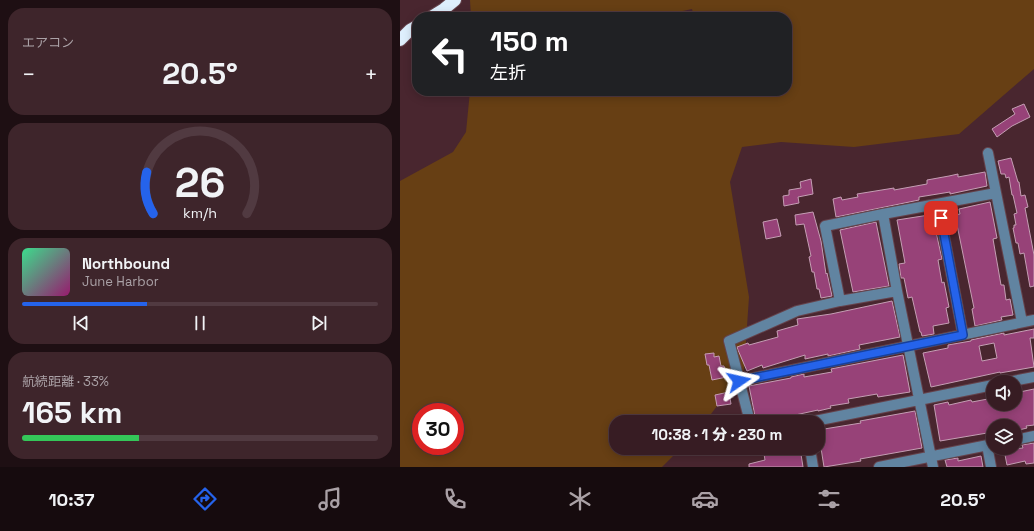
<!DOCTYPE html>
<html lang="ja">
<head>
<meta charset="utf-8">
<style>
	:root { --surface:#371c23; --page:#3e252b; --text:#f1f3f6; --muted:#aaa1a6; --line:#513a41; --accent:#2563eb }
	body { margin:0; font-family:"Space Grotesk","Noto Sans JP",sans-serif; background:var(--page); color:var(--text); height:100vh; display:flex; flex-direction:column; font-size:15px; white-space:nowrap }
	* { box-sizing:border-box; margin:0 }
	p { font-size:13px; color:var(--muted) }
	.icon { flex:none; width:22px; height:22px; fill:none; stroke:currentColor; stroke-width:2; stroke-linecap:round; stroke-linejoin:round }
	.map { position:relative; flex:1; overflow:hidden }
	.sheet { display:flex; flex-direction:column; gap:8px; padding:8px; background:#1e0f13; width:400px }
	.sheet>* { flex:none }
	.guide { position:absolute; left:12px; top:12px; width:380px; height:84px; border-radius:16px; box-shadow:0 2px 10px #0003,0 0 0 1px var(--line); background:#202124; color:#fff; overflow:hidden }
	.buttons { position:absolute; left:586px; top:375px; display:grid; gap:8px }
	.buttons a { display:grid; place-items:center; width:36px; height:36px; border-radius:50%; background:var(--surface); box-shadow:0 2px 10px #0003,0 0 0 1px var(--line); font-size:20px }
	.speed { position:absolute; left:12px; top:403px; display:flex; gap:8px; font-size:20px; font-weight:700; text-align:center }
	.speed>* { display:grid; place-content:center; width:52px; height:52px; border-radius:50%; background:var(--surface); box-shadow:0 2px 10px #0003,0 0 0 1px var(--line); line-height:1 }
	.speed .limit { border:6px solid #d22; background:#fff; color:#111 }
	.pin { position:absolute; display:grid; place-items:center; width:34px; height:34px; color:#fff; margin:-17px; border-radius:8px; box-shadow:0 2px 6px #0006 }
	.me { position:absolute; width:44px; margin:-22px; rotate:79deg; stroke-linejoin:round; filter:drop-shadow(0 0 3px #0008) }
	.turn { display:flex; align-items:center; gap:14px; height:84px; padding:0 12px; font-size:18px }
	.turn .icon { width:52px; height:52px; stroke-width:2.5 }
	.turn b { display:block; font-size:28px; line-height:34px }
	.big { font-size:30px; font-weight:800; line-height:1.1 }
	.sheet .card { flex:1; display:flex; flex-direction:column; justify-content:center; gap:6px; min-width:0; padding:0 14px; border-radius:16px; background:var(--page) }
	.sheet .dial { align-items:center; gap:0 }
	.dial svg { height:104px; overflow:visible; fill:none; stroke:var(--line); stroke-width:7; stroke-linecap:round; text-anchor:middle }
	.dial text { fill:var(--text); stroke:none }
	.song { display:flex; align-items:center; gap:12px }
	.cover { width:48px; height:48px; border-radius:6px; background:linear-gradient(135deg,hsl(150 70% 55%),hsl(320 70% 35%)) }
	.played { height:4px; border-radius:2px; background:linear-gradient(90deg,var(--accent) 35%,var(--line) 35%) }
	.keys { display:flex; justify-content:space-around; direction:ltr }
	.heat { display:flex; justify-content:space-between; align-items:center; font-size:22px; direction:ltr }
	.charge { height:6px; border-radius:3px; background:linear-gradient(90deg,#34c759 33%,var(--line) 0) }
	.trip { position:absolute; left:209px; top:415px; width:216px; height:40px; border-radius:16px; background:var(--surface); box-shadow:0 2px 10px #0003,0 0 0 1px var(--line); font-weight:800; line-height:40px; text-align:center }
	.menu { display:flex; height:64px; justify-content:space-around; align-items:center; background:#160b0e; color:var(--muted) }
	.menu .icon { width:28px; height:28px }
	.menu .on { color:var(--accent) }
	.menu b { font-size:18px; color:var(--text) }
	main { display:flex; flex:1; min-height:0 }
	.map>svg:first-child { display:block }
</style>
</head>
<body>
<main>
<section class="sheet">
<div class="card"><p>エアコン</p>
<div class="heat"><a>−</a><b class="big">20.5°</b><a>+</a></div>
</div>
<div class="card dial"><svg viewBox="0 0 100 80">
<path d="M14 69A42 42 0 1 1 86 69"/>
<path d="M14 69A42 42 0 0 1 9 37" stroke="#2563eb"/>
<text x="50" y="56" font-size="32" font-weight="700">26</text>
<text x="50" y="72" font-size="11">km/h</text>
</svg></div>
<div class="card">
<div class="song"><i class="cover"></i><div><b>Northbound</b><p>June Harbor</p></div></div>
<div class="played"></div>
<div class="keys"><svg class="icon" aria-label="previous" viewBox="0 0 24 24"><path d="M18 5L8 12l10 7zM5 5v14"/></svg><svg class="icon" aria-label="pause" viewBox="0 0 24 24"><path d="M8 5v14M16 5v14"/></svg><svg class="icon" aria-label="next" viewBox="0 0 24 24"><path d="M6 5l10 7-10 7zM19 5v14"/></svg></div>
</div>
<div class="card"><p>航続距離 · 33%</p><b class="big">165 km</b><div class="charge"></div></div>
</section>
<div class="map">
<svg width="634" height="467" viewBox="0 0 634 467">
	<rect width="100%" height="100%" fill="#49262f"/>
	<path fill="#673f14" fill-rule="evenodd" d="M 70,0 L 634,0 L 634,69 L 559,134 L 454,147 L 381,142 L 342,147 L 330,182 L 349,297 L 344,370 L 305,422 L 216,422 L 216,448 L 281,448 L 262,467 L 0,467 L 0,181 L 53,152 L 66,132 L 70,91 L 387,91 L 387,17 L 294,17 L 292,9 L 255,17 L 71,17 ZM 21,412 L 55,412 L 55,446 L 21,446 Z"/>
	<path fill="#974278" stroke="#c59eb4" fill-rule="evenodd" d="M 624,104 L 630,117 L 612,126 L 597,137 L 592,129 L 615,114 L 612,109 Z
		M 611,158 L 618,182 L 619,182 L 621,196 L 625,195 L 628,207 L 625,208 L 634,255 L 634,286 L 630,287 L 624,253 L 620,254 L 618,243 L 616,243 L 613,228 L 614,228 L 614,225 L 616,225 L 614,214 L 617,213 L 613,195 L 612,195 L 609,177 L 606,178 L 605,174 L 601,174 L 598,161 Z
		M 585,172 L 587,186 L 550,194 L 550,192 L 519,197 L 519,200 L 436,217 L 433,199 L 441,197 L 442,200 L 458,197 L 457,194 L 494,188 L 494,190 L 527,184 L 527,180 L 549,176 L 558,174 L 558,177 Z
		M 411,179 L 413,194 L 398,197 L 399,203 L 384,206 L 383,196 L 389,195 L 389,190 L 401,188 L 400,182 Z
		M 590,202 L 597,238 L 593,239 L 601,285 L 604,285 L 606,300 L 610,299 L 613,315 L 601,317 L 602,320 L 575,326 L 572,309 L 574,308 L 555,215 L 560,214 L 559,209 Z
		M 413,212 L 421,241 L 426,274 L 427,273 L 432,296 L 421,298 L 419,289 L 417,289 L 414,272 L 412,272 L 409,257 L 411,256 L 404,224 L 396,225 L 395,215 Z
		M 529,215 L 533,233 L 536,232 L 542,259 L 538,260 L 542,283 L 544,282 L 549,307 L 546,308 L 549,323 L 533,326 L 534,334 L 522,336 L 521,332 L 520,332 L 512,297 L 508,298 L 504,278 L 501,278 L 499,264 L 505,263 L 497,220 Z
		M 377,219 L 381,236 L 366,239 L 363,222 Z
		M 476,222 L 489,286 L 453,292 L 440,230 Z
		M 492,301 L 500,337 L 459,345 L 460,349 L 428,356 L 428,354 L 405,359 L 405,355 L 363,368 L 362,365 L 347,371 L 338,350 L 337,347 L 348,343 L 349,345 L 378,337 L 377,331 L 398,325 L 397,319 L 431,314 Z
		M 634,329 L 634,338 L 630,338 L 634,367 L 600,373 L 600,372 L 531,387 L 523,353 L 548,348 L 548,345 L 571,341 L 571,340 L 604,333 L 604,335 ZM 594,343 L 597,358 L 582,361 L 579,346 Z
		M 314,353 L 314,357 L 319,356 L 321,366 L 324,366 L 327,377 L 312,380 L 309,365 L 307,365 L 305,354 Z
		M 503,355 L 510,392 L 478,397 L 477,394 L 448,399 L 449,403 L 430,406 L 431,408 L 418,411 L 418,410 L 377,419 L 377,418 L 356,421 L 349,386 L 391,378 L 391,377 L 404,374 L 404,377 L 432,372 L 431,369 Z
		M 634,389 L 634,425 L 626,426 L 627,428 L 615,431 L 615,426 L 593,426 L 593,432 L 540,441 L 534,405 L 548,402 L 549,405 L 571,400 L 572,402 L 593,398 L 593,404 L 615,404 L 615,393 Z
		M 329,392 L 331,404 L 317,406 L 315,395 Z
		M 515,411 L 522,448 L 460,459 L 461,461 L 424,467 L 421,448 L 419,449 L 418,442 L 418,430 L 461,423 L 460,421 Z
		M 634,443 L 634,463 L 626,464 L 625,461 L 607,465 L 604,450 L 623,448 L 622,445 Z
		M 363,448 L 400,448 L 403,467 L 349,467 L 349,464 L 365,460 Z
		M 581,456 L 583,467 L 547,467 L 545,460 L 558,458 L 558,461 Z"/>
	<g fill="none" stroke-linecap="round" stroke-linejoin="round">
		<g stroke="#65434c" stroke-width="12">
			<path id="minor" d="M 588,153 L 622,322
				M 538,204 L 563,335
				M 483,214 L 497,291 L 533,467
				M 440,301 L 425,226 L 483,214 L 596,193
				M 339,381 L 634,320
				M 608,382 L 634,377
				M 350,422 L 329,341 L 397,311 L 440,301 L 497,291
				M 410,422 L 593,385
				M 615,440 L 634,436
				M 587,445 L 591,467
				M 410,448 L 413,467
				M 479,467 L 593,444"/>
		</g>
		<g stroke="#65434c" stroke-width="14">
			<path id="highway" d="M 31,17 L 44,9 L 55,0
				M 0,40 L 10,30 L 17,26"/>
		</g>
		<use href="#minor" stroke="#6184a1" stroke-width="10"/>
		<use href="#highway" stroke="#deeffd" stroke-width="12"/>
	</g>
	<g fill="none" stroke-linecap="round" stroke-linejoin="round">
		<g stroke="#184099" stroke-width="10">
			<path id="route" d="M 339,381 L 563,335 L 541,218"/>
		</g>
		<use href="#route" stroke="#2563eb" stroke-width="7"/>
	</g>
</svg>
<div class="buttons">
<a><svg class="icon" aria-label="sound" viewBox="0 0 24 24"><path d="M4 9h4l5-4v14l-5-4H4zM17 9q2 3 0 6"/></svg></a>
<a><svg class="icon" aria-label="layers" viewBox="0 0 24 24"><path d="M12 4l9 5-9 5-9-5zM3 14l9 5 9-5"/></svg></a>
</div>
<div class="speed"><div class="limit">30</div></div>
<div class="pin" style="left:541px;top:218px;background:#d93025"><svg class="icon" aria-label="arrive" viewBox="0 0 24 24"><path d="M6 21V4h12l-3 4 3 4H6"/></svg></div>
<svg class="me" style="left:339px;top:381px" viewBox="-20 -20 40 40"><path d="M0-17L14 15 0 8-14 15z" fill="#2563eb" stroke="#fff" stroke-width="4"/></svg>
<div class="trip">10:38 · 1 分 · 230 m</div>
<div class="guide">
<div class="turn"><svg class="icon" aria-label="left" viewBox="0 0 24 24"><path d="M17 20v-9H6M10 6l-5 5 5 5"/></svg><div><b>150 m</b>左折</div></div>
</div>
</div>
</main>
<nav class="menu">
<b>10:37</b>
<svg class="icon on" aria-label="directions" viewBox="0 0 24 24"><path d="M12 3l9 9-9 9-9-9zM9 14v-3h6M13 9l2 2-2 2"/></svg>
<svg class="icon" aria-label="music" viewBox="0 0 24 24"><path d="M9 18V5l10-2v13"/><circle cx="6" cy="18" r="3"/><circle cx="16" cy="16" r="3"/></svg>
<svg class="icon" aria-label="phone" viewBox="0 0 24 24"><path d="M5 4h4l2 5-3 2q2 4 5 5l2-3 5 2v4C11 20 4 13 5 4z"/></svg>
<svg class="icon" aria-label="climate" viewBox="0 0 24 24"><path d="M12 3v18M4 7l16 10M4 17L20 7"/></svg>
<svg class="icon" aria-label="car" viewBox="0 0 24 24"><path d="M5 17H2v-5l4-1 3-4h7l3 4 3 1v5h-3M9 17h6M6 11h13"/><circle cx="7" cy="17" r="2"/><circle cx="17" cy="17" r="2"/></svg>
<svg class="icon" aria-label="filters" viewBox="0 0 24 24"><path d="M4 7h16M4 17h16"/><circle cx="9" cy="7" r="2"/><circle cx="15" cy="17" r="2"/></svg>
<b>20.5°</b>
</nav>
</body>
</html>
